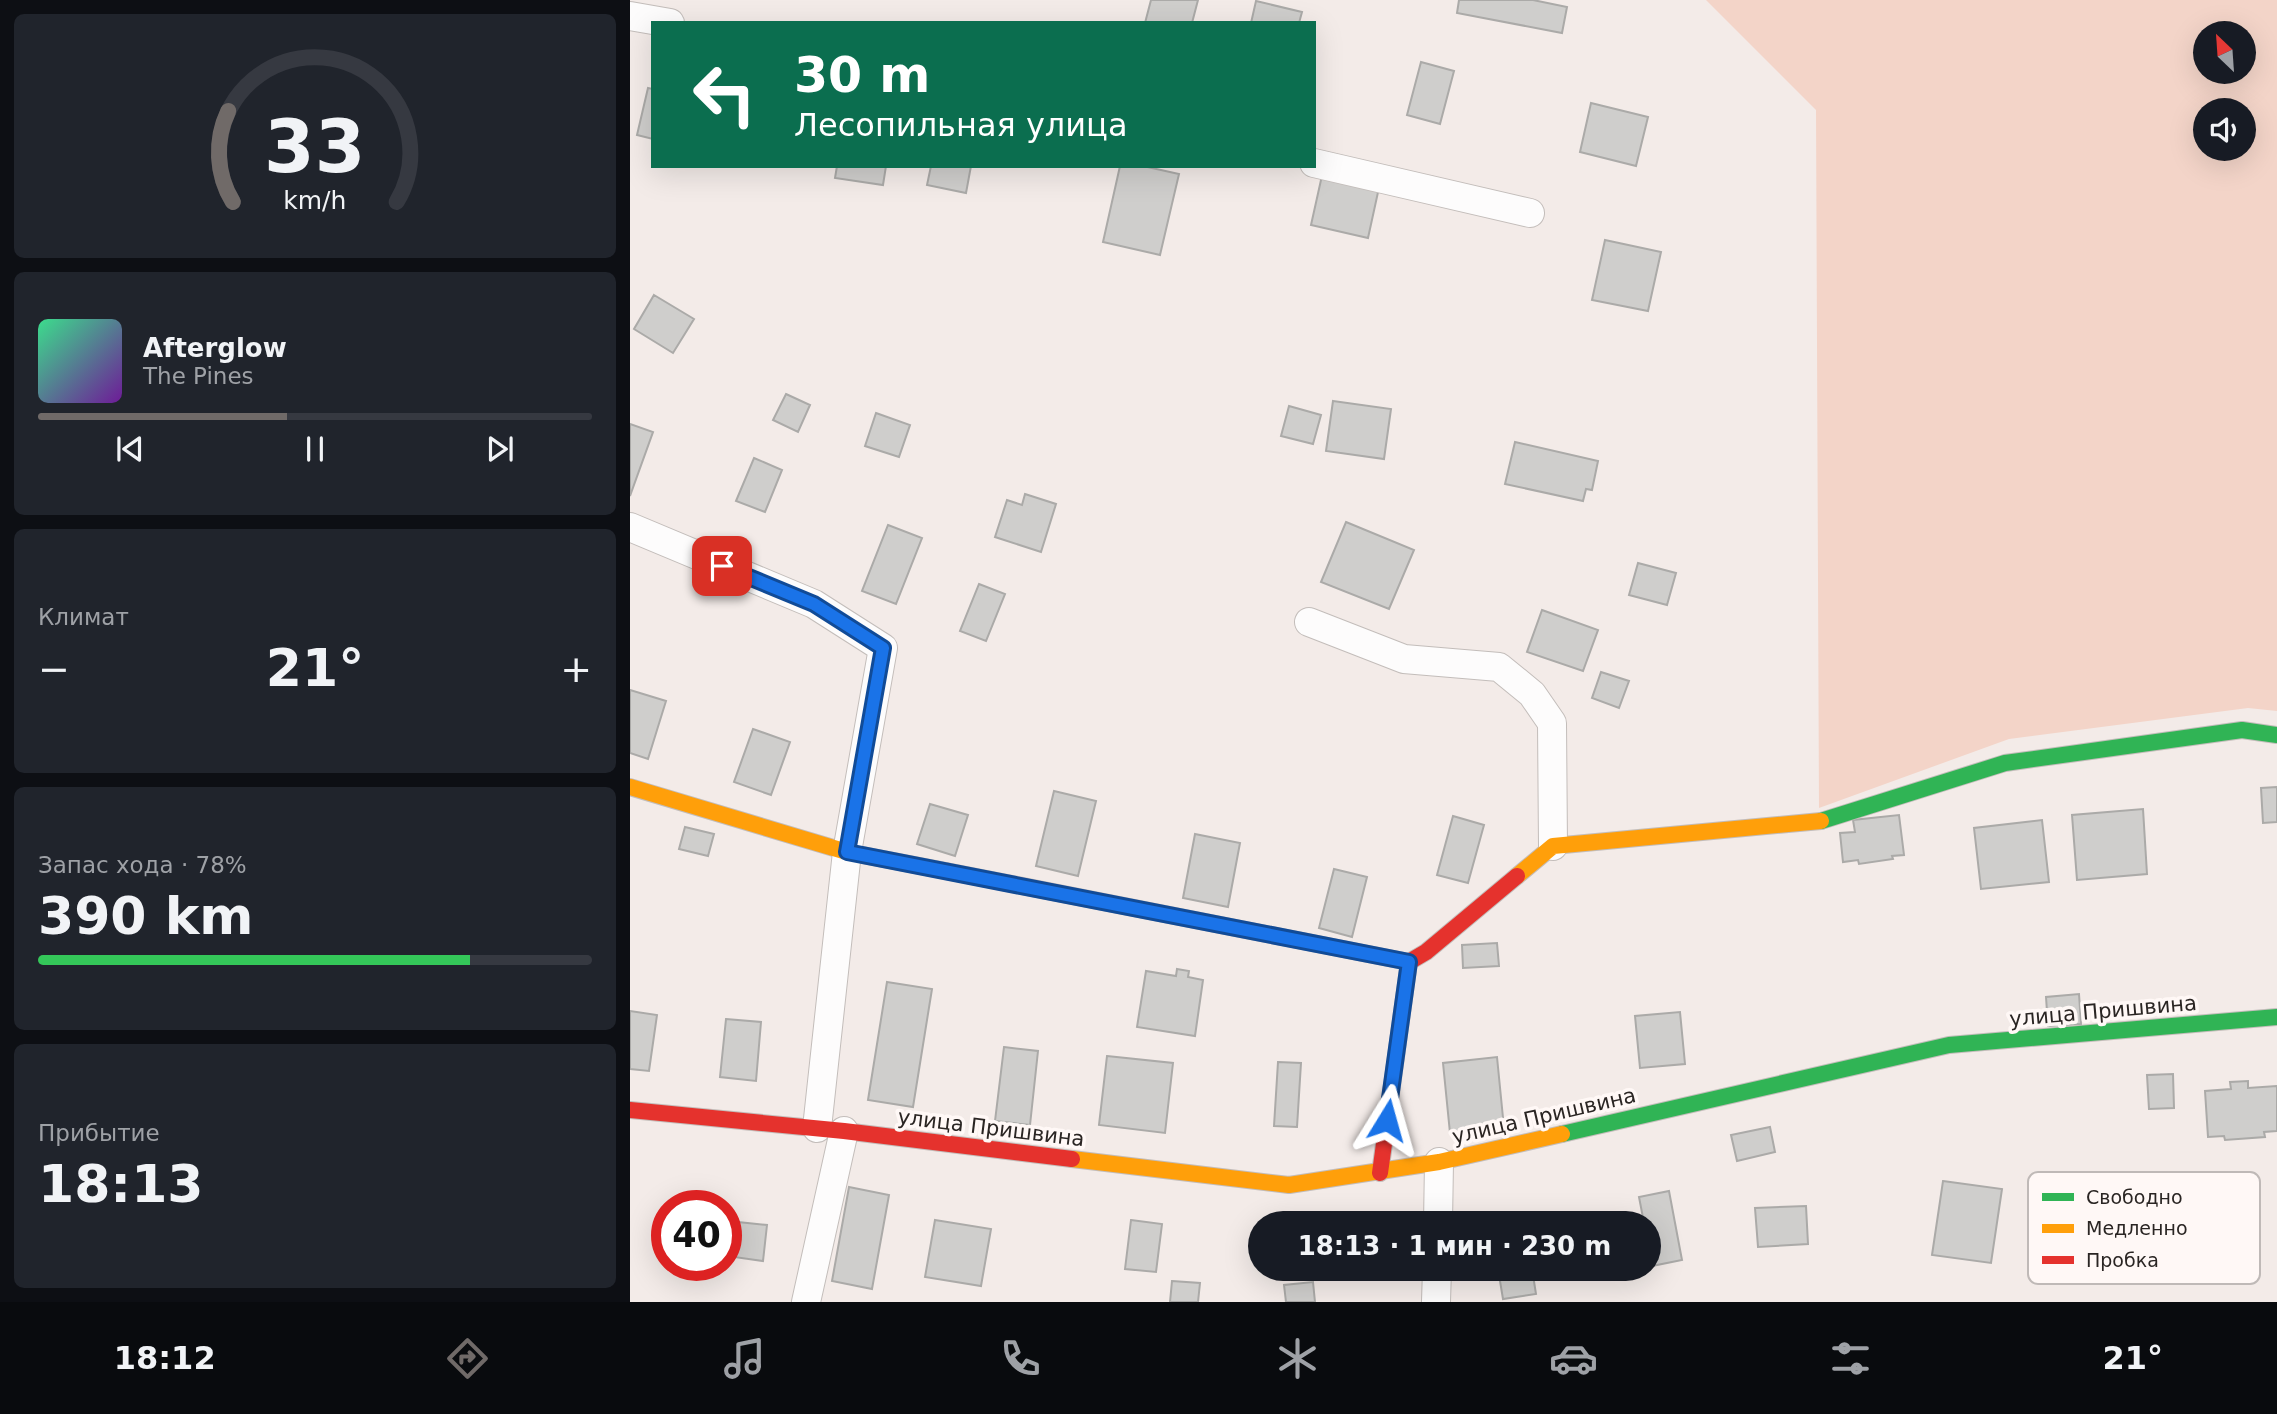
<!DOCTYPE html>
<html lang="ru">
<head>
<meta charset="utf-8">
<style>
	:root { --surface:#171b24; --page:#20242c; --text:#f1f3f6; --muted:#9ea1a6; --line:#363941; --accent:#706a68 }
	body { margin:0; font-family:"DejaVu Sans",sans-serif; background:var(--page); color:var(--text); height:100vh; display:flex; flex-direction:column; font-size:26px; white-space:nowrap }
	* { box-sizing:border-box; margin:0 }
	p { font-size:23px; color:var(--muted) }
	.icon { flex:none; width:38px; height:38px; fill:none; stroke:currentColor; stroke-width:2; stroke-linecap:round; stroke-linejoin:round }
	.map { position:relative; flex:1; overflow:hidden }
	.details { display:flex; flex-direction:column; gap:14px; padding:14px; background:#0d0f14; width:630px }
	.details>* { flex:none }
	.top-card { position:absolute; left:21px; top:21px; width:665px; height:147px; border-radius:0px; box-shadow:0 7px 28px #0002; background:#0b6e4f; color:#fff; overflow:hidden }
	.needle { width:46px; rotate:335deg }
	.controls { position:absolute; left:1563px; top:21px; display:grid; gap:14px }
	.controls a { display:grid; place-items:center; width:63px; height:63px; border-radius:50%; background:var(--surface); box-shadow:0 7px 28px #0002; font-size:35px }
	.speed { position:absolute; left:21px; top:1190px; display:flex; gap:14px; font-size:35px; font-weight:700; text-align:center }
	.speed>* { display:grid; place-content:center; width:91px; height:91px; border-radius:50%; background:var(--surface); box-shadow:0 7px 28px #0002; line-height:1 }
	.speed .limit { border:10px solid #d22; background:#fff; color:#111 }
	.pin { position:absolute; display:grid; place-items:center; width:60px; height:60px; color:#fff; margin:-30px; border-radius:14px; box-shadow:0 4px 10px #0006 }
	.me { position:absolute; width:77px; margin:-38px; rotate:8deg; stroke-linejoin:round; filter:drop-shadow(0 0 5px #0008) }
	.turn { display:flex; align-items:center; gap:24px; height:147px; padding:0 28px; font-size:32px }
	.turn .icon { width:91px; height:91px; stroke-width:2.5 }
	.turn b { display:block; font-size:49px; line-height:60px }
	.big { font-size:52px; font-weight:700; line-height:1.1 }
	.details .tile { flex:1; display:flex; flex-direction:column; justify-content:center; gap:10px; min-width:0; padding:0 24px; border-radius:10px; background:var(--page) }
	.details .dial { align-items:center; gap:0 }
	.dial svg { height:182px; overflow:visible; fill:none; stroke:var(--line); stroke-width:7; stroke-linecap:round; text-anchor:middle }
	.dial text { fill:var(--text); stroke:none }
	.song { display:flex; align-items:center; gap:21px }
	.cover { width:84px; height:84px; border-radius:10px; background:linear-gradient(135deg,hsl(150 70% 55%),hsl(280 70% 35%)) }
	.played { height:7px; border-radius:4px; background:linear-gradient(90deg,var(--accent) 45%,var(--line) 45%) }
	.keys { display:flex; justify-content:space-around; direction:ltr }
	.heat { display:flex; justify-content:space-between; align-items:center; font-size:38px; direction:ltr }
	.charge { height:10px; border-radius:5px; background:linear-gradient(90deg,#34c759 78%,var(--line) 0) }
	.trip { position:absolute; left:618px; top:1211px; width:413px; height:70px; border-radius:35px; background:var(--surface); box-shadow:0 7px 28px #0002; font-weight:700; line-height:70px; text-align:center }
	.menu { display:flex; height:112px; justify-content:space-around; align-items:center; background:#090b0e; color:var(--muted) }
	.menu .icon { width:49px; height:49px }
	.menu .current { color:var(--accent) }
	.menu b { font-size:32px; color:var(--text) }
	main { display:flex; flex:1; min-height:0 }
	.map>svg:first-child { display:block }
</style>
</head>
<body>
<main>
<section class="details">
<div class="tile dial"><svg viewBox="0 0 100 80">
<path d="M14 69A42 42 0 1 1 86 69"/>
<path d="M14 69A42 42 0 0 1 12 29" stroke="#706a68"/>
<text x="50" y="56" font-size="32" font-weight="700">33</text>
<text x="50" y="72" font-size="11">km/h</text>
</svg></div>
<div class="tile">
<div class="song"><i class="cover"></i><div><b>Afterglow</b><p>The Pines</p></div></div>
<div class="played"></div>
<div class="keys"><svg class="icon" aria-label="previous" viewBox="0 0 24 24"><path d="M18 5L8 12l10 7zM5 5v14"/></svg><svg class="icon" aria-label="pause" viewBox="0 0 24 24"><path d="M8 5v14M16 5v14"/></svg><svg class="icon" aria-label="next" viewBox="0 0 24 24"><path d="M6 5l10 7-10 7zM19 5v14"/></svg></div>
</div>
<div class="tile"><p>Климат</p>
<div class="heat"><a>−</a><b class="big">21°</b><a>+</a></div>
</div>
<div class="tile"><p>Запас хода · 78%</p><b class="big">390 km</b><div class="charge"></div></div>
<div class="tile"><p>Прибытие</p><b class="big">18:13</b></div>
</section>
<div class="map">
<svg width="1647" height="1302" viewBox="0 0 1647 1302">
	<rect width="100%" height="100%" fill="#f3ebe8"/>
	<path fill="#f3d4c8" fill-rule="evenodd" d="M 1076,0 L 1647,0 L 1647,711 L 1618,708 L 1379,739 L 1189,808 L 1186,110 ZM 1575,33 L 1614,33 L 1614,72 L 1575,72 ZM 1575,110 L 1614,110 L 1614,149 L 1575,149 Z"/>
	<path fill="#cfcecc" stroke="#abaaa8" stroke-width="2" d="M 521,0 L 568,0 L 562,23 L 515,23 Z
		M 829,0 L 903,0 L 937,7 L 932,33 L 827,13 Z
		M 626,1 L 672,12 L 669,23 L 621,23 Z
		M 791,62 L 824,71 L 810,124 L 777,115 Z
		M 18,88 L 23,89 L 23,139 L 7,135 Z
		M 961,103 L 1018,117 L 1006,166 L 950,152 Z
		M 207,166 L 256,166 L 253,185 L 205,178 Z
		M 301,166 L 341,166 L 336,193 L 297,185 Z
		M 490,166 L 513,166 L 549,174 L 530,255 L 473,242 Z
		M 693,171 L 750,183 L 738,238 L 681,225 Z
		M 975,240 L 1031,252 L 1018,311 L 962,300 Z
		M 24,295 L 64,319 L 43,353 L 4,329 Z
		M 156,394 L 180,405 L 168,432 L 143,420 Z
		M 703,401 L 761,409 L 754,459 L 696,451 Z
		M 659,406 L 691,415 L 683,444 L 651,436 Z
		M 246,413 L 280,425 L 269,457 L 235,446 Z
		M 0,424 L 23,432 L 0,496 Z
		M 885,442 L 968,461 L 962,490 L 956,489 L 953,501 L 875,484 Z
		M 124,458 L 152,470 L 135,512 L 106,501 Z
		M 395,494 L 426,504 L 411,552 L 365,537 L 377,500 L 392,505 Z
		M 716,522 L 784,550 L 759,609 L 691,582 Z
		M 258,525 L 292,538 L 266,604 L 232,591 Z
		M 1008,563 L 1046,573 L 1037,605 L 999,595 Z
		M 349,584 L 375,594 L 356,641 L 330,631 Z
		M 912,610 L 968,630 L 953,671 L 897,652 Z
		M 971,672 L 999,681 L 989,708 L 962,698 Z
		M 0,690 L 36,701 L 18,759 L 0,753 Z
		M 123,729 L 160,742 L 141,795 L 104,782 Z
		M 1647,787 L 1647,822 L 1633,823 L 1631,788 Z
		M 424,791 L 466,801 L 448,876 L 406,866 Z
		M 300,804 L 338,815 L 325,856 L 287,844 Z
		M 1513,809 L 1517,874 L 1447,880 L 1442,815 Z
		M 1269,815 L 1274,855 L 1262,856 L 1263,859 L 1229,864 L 1228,860 L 1213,862 L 1210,833 L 1225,832 L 1223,820 Z
		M 823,816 L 854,825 L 838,883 L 807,875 Z
		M 1412,820 L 1419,882 L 1351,889 L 1344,828 Z
		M 55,827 L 84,834 L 78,856 L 49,849 Z
		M 565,834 L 610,843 L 598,907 L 553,898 Z
		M 704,869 L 737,877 L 722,937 L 689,928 Z
		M 867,943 L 869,966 L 833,968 L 832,945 Z
		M 547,969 L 559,971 L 558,977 L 573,980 L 565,1036 L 507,1027 L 516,971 L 546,976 Z
		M 257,982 L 302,989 L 283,1107 L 238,1100 Z
		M 1449,994 L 1451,1024 L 1418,1026 L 1416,997 Z
		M 0,1011 L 27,1015 L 19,1071 L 0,1069 Z
		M 1050,1012 L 1055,1064 L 1010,1068 L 1005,1016 Z
		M 96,1019 L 131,1022 L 126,1081 L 90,1077 Z
		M 374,1047 L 408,1051 L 400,1125 L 365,1121 Z
		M 477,1056 L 543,1063 L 535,1133 L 469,1125 Z
		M 867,1057 L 874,1128 L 820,1133 L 813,1063 Z
		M 648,1062 L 671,1063 L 667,1127 L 644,1126 Z
		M 1543,1074 L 1544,1108 L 1519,1109 L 1517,1075 Z
		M 1618,1081 L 1618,1088 L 1647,1086 L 1647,1131 L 1634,1132 L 1635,1137 L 1595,1140 L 1594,1136 L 1578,1137 L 1575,1091 L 1601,1089 L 1600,1082 Z
		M 1140,1127 L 1145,1152 L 1107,1161 L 1101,1135 Z
		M 1313,1181 L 1372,1189 L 1361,1263 L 1302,1255 Z
		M 219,1187 L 259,1195 L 242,1289 L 202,1281 Z
		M 1039,1191 L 1052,1260 L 1022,1266 L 1018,1246 L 1018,1223 L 1014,1223 L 1009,1197 Z
		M 1176,1206 L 1178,1244 L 1128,1247 L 1125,1208 Z
		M 305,1220 L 361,1229 L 351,1286 L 295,1277 Z
		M 501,1220 L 532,1224 L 526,1272 L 495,1269 Z
		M 108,1222 L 137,1225 L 133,1261 L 104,1257 Z
		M 868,1269 L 902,1269 L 906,1294 L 873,1299 Z
		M 542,1281 L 570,1283 L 568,1302 L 540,1302 Z
		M 683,1282 L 685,1302 L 656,1302 L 654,1285 Z"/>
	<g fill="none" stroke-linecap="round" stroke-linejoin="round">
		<g stroke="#c3bdba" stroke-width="30">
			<path id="street" d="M 0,16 L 40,23
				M 684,163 L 900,213
				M 0,527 L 184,604 L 253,648 L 217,852 L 187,1128
				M 679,622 L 774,659 L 869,667 L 902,694 L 922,723 L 923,846
				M 808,1223 L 809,1162
				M 176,1302 L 214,1131
				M 806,1302 L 807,1269"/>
		</g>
		<g stroke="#c3bdba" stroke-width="18">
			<path id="fast" d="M 1191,821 L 1375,763 L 1612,730 L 1647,735
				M 932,1134 L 1319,1045 L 1647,1017"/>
		</g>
		<g stroke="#c3bdba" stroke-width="18">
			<path id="slow" d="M 0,787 L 217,852 L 316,871
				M 887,876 L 923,846 L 1191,821
				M 442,1159 L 659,1185 L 809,1162 L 932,1134"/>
		</g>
		<g stroke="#c3bdba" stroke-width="18">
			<path id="jam" d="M 316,871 L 779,962
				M 0,1110 L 214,1131 L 442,1159
				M 750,1173 L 779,962 L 796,952 L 887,876"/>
		</g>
		<use href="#street" stroke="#fdfcfc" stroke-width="28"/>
		<use href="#fast" stroke="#30b455" stroke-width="16"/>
		<use href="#slow" stroke="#ff9f0a" stroke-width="16"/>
		<use href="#jam" stroke="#e5322d" stroke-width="16"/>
	</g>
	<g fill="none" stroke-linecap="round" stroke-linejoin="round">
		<g stroke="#114b97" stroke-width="18">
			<path id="route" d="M 92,566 L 184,604 L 253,648 L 217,852 L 779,962 L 757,1120"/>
		</g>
		<use href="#route" stroke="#1a73e8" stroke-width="12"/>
	</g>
	<g text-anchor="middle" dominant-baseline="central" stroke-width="7" stroke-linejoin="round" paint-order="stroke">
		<g font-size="21" fill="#2a2523" stroke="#fff8f6">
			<text transform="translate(1473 1011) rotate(-5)">улица Пришвина</text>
			<text transform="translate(914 1116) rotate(-13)">улица Пришвина</text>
			<text transform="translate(361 1128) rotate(7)">улица Пришвина</text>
		</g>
	</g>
	<rect x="1398" y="1172" width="232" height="112" rx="10" fill="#fff8f6" stroke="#bfb9b7" stroke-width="2"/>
	<rect x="1412" y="1193" width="32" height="8" fill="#30b455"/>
	<rect x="1412" y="1224" width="32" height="9" fill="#ff9f0a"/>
	<rect x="1412" y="1256" width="32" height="8" fill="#e5322d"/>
	<g font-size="19" fill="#2a2523">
		<text x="1456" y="1204">Свободно</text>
		<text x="1456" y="1235">Медленно</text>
		<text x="1456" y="1267">Пробка</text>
	</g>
</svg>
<div class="controls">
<a><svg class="needle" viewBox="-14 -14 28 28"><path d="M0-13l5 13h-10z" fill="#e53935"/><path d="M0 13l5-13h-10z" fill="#9ea1a6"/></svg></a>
<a><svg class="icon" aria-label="sound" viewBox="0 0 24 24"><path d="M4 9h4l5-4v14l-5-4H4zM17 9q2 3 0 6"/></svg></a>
</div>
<div class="speed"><div class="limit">40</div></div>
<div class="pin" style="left:92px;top:566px;background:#d93025"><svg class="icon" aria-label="arrive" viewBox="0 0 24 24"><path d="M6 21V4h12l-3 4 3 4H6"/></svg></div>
<svg class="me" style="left:757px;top:1120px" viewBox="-20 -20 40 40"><path d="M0-17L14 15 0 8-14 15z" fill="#1a73e8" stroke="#fff" stroke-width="4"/></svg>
<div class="trip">18:13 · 1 мин · 230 m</div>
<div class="top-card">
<div class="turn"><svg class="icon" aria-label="left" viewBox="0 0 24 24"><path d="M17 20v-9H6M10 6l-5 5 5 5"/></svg><div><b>30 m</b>Лесопильная улица</div></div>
</div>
</div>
</main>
<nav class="menu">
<b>18:12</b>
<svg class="icon current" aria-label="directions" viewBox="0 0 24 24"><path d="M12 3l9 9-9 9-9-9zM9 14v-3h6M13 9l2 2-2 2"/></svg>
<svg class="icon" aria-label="music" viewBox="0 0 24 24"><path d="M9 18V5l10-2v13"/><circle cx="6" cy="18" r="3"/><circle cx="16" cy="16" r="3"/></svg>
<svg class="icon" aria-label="phone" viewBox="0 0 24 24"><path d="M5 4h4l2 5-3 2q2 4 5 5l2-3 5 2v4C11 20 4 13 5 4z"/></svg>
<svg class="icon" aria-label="climate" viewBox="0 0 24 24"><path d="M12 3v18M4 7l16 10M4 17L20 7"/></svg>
<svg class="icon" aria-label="car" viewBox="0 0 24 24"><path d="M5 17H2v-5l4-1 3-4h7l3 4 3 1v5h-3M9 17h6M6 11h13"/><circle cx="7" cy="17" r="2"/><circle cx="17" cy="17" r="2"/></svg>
<svg class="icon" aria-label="filters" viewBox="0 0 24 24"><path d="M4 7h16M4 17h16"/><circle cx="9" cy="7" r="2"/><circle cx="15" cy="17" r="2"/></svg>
<b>21°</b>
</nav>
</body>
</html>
